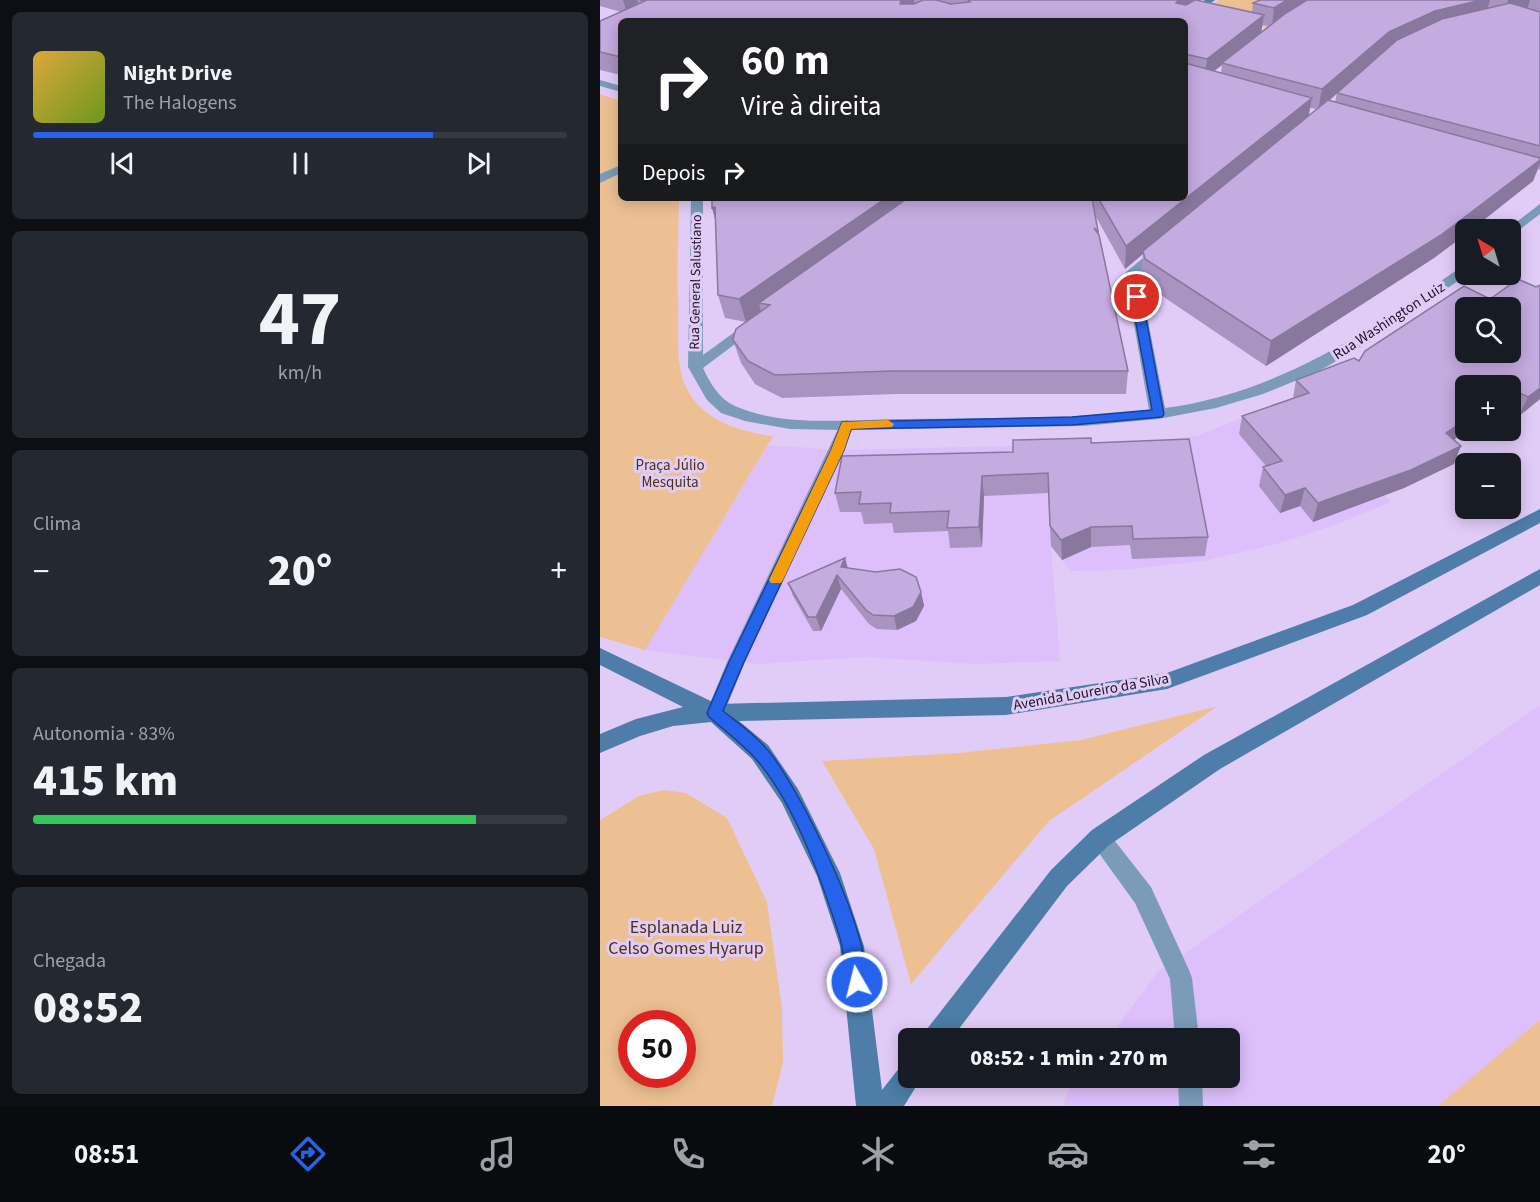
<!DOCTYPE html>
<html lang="pt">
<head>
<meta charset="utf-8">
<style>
	:root { --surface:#171b24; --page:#242831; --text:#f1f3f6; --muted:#9ea1a6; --line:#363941; --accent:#2563eb }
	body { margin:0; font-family:"Source Sans 3",sans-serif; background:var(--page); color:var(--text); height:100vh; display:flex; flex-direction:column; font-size:22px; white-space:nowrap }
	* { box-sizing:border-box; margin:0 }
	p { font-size:20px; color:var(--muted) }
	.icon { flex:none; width:33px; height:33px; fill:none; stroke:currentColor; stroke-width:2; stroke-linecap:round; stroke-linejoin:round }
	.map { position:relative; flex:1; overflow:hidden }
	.panel { display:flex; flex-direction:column; gap:12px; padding:12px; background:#0d0f14; width:600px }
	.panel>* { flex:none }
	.top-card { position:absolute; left:18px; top:18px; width:570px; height:183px; border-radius:9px; box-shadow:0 3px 15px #0003; background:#202124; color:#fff; overflow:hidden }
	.needle { width:39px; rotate:322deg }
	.fabs { position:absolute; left:855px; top:219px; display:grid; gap:12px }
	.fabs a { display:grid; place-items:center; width:66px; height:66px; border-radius:9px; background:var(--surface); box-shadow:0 3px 15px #0003; font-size:30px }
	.speed { position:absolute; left:18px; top:1010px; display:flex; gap:12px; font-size:30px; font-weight:700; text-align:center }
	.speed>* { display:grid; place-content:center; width:78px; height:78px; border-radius:50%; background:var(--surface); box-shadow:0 3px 15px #0003; line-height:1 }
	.speed .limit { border:9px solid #d22; background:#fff; color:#111 }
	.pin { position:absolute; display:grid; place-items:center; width:51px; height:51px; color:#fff; margin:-26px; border:3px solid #fff; border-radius:50%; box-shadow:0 2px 6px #0007 }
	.me { position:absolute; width:66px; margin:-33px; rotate:352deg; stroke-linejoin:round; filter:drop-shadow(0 0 4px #0008) }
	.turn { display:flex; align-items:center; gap:21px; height:126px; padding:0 24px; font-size:27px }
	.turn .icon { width:78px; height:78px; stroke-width:2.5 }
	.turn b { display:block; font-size:42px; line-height:51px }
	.then { display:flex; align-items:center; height:57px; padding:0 24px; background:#0003; gap:12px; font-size:22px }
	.big { font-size:45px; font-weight:800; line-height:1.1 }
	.panel .tile { flex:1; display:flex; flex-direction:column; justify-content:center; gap:9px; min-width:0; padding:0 21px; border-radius:9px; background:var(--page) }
	.panel .dial { align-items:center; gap:0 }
	.dial b { font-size:78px; line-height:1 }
	.song { display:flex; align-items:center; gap:18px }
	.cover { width:72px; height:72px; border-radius:9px; background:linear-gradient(135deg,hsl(40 70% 55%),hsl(80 70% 35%)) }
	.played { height:6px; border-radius:3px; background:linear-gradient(90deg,var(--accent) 75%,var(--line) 75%) }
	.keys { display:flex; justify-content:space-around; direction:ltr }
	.heat { display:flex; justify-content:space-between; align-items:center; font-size:33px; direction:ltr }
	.charge { height:9px; border-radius:4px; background:linear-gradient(90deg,#34c759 83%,var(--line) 0) }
	.trip { position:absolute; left:298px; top:1028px; width:342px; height:60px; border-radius:9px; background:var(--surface); box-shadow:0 3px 15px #0003; font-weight:800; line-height:60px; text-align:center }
	.tabs { display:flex; height:96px; justify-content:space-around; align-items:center; background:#090b0e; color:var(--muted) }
	.tabs .icon { width:42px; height:42px }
	.tabs .selected { color:var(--accent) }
	.tabs b { font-size:27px; color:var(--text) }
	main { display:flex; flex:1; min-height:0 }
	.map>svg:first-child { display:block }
</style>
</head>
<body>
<main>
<section class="panel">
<div class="tile">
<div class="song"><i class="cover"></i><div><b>Night Drive</b><p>The Halogens</p></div></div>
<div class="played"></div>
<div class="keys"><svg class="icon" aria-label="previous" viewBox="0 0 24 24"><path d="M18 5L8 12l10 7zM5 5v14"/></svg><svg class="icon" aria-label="pause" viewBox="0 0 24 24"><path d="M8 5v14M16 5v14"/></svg><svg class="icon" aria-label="next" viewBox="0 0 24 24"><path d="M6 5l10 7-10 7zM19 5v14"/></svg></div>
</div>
<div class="tile dial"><b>47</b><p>km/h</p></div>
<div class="tile"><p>Clima</p>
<div class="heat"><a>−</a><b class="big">20°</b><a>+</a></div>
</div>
<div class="tile"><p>Autonomia · 83%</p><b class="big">415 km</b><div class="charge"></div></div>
<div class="tile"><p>Chegada</p><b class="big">08:52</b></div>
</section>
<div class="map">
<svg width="940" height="1106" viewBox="0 0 940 1106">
	<rect width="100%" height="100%" fill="#e1ccf7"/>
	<path fill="#ddbffc" d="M 692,398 L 791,502 L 738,524 L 676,544 L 603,561 L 521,570 L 471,571 L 451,547 L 460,661 L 375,664 L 265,657 L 159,664 L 45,650 L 168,445 L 237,450 L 533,443 L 597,436 Z
		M 940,705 L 940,1106 L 463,1106 L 469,1089 L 478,1077 L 630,1077 L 630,1038 L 508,1038 L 557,973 Z"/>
	<path fill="#ecc093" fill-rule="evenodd" d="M 619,0 L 718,0 L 672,29 L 600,13 Z
		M 0,94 L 21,101 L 21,198 L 79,198 C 78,235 77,272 78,309 C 78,328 77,349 80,368 C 88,415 132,431 173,436 L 45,650 L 0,637 Z
		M 618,706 L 449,821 L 311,984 L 274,849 L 222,761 L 359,753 L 481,740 Z
		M 64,790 L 86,793 L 127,818 L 167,902 L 182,1008 L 183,1063 L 172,1106 L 0,1106 L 0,820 L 39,796 ZM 32,1023 L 82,1023 L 82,1074 L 32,1074 Z
		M 940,1020 L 940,1106 L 838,1106 Z"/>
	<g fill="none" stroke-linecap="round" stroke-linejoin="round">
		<path fill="#7b9bb8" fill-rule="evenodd" d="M 247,420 L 254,425 L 244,450 L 145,662 L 124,713 L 122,719 L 115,721 L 108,719 L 106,713 L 127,662 L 240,425 Z
			M 500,828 L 507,831 L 551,887 L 589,970 L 592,978 L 599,1038 L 575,1038 L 570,979 L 535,903 L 493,845 L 490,838 L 493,831 Z
			M 578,1077 L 602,1077 L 603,1106 L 579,1106 Z"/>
		<path fill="#7b9bb8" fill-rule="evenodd" d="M 0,80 L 21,86 L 21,92 L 0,86 Z
			M 21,165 L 21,173 L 0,183 L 0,174 Z
			M 91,198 L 103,198 L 103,355 L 147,323 L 157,323 L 159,326 L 103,368 C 110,383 119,399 135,406 C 183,428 255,419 307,419 C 388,418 469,420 549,410 L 525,273 L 555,248 L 560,247 L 566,251 L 565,254 L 539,274 L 565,408 C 678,393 770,331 861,267 L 866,266 L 866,274 L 868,274 L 771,341 L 719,371 L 663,394 L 616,408 L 558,419 L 484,426 L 240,430 L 190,429 L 145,421 L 121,413 L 107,400 L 88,367 Z
			M 940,204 L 940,214 L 910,237 L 910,230 L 906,230 Z"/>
		<path fill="#4d7da8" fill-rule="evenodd" d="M 605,0 L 615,0 L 585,22 L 576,21 Z
			M 940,509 L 940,523 L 767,615 L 567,689 L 406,715 L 139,721 L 168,745 L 198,789 L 240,873 L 264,946 L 282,1090 L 300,1067 L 309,1063 L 309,1077 L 322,1077 L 304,1106 L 256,1106 L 240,946 L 217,876 L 182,803 L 152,759 L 111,722 L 73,726 L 40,736 L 0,753 L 0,734 L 36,719 L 83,707 L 0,665 L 0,648 L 117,704 L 406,697 L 567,673 L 753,605 Z
			M 940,569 L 940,585 L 620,769 L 508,846 L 467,886 L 352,1038 L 323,1038 L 327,1029 L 451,870 L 492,830 L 604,755 Z"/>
	</g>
	<path fill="#a993c1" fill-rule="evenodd" d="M 0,0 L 339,0 L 338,1 L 339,1 L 339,0 L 597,0 L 652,12 L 653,3 L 660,0 L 940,0 L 940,170 L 938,169 L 933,181 L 871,230 L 866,230 L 866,234 L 834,258 L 666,366 L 543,283 L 541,275 L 543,254 L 525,269 L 495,215 L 528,371 L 526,394 L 296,394 L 182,398 L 155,384 L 141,363 L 133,340 L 146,322 L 125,318 L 118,295 L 115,219 L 112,198 L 585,198 L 21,21 L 21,75 L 0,70 L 0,21 L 21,12 L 0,6 ZM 662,25 L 669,26 L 661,32 ZM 622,65 L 621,73 L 614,71 ZM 752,80 L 737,93 L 735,102 L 729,101 ZM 710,108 L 717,109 L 709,116 Z
		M 940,285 L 940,399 L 919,416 L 910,411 L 910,386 L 866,430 L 867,430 L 854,440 L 854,464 L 804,488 L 713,522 L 700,506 L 680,513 L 659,486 L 663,467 L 666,466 L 639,434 L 642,416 L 693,398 L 696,380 L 759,361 L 890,299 L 936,287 Z
		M 491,443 L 608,537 L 605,556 L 532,559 L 530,545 L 491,547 L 462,560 L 451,546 L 448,493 L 384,496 L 382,547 L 350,548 L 348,531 L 294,533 L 292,523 L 264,524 L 261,512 L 240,512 L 235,493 L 413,452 Z
		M 245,558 L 247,568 L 321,592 L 324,606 L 316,621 L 297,630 L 277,629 L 269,624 L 241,589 L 221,631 L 213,631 L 193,596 L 188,583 Z"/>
	<path fill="#89789d" d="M 23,0 L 37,0 L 40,8 L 27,14 Z
		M 301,0 L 314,0 L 316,12 L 300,4 Z
		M 577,0 L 597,0 L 580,12 L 576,3 Z
		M 687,0 L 715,0 L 672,27 L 674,8 Z
		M 881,0 L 890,0 L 885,17 L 784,52 L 718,110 L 722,89 L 789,32 L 835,11 Z
		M 908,0 L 930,0 L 928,7 L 904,13 Z
		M 664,15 L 661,34 L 622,63 L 622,65 L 604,79 L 607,59 Z
		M 712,98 L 708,118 L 543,251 L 543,254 L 525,269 L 526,246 Z
		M 940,160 L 940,163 L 933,181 L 871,230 L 866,230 L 866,234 L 834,258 L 666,366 L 671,341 Z
		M 286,198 L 320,198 L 159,303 L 161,311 L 146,322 L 139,299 Z
		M 115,207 L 118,230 L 112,208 Z
		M 940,388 L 940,399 L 919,416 L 928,397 Z
		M 866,419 L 866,430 L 867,430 L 838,452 L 846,433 Z
		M 861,446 L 854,464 L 804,488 L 713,522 L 718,503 Z
		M 382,476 L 384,496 L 382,547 L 379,527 Z
		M 705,488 L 700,506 L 680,513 L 685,495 Z
		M 491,527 L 491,547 L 462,560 L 461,540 Z
		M 245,558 L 249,572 L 241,567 Z
		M 237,575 L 241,589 L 221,631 L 216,617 Z
		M 321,592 L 324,606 L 316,621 L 297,630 L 294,616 Z"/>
	<path fill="#c4abe0" stroke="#89789d" stroke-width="1.5" fill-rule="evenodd" d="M 40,0 L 301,0 L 300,4 L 314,4 L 323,0 L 336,0 L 351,4 L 370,2 L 368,0 L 579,0 L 576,3 L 586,5 L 595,0 L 596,0 L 664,15 L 607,59 L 585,54 L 585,63 L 585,21 L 21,21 L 21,57 L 0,52 L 0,21 L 45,1 Z
		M 660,0 L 687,0 L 674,8 L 653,3 Z
		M 707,0 L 881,0 L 835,11 L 789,32 L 722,89 L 622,63 L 686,13 Z
		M 910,3 L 940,12 L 940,146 L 737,93 L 797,40 L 842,19 Z
		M 585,63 L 712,98 L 526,246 L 498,198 L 585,198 Z
		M 728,100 L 940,158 L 940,160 L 841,235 L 671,341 L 545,259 L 543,251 Z
		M 112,198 L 286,198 L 139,299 L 118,295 L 115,207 L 112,208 Z
		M 308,198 L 492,198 L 498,231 L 494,228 L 499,235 L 528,371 L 292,371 L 175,375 L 148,361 L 133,340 L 134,335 L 136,329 L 170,305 L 159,303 Z
		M 918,279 L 936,287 L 940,285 L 940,388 L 928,397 L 910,388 L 910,386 L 866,386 L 866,419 L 846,433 L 861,446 L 811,470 L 718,503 L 705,488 L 685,495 L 663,467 L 682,461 L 642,416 L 709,393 L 696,380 L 754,358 L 759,361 L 765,351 L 864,286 L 890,299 ZM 866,308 L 910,308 L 910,352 L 866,352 Z
		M 491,438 L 491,443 L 589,439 L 608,537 L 533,539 L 532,526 L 491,527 L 461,540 L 450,526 L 448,473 L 382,476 L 379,527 L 347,528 L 349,511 L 290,513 L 291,503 L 259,504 L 261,492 L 235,493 L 242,456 L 413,452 L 413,440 Z
		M 245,558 L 241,567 L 276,572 L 300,569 L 316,577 L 321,592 L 313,607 L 294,616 L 273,615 L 266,610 L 237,575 L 216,617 L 208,617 L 188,583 Z"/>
	<path fill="#2563eb" stroke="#184099" stroke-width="1.5" d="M 533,294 L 542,297 L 564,414 L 562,417 L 472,425 L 251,429 L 244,450 L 144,662 L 123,711 C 137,722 153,733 165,747 C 196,779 280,949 264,989 L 257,992 L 250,989 C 243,972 245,953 239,935 C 221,879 194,801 154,757 C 141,743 124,730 109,717 L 107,713 L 129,662 L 231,450 L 242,422 L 472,417 L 552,410 L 531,297 Z"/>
	<path fill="#f59e0b" d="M 288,420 L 294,424 L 292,427 L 251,429 L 244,450 L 183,580 L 181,583 L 171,583 L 169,580 L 231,450 L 242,422 Z"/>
	<g text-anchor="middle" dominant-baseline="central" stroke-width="6" stroke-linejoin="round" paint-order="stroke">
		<g font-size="14" fill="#1d1326" stroke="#e1ccf7">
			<text transform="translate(96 282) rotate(-89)">Rua General Salustiano</text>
		</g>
		<g font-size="15" fill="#1d1326" stroke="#e1ccf7">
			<text transform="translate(789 321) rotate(-33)">Rua Washington Luiz</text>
			<text transform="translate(491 692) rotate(-10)">Avenida Loureiro da Silva</text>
		</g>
		<g font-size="15" fill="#4d3110" stroke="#e1ccf7">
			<text x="70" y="465">Praça Júlio<tspan x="70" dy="17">Mesquita</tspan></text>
		</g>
		<g font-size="18" fill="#4d3110" stroke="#e1ccf7">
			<text x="86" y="927">Esplanada Luiz<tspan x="86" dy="21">Celso Gomes Hyarup</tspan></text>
		</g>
	</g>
</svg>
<div class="fabs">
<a><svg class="needle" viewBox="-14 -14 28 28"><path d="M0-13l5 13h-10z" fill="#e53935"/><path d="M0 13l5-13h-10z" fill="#9ea1a6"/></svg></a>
<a><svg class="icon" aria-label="search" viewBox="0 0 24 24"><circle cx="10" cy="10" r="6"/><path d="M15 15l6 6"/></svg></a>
<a>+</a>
<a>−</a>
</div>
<div class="speed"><div class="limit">50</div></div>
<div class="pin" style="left:537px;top:297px;background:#d93025"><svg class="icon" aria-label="arrive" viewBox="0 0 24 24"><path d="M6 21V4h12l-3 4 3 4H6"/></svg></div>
<svg class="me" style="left:257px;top:982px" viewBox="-20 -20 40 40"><circle r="17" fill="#2563eb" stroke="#fff" stroke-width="3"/><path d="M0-11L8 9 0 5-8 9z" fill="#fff"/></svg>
<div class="trip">08:52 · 1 min · 270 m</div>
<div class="top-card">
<div class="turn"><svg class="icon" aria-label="right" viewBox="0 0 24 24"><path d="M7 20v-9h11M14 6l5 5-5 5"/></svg><div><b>60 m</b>Vire à direita</div></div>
<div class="then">Depois<svg class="icon" aria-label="right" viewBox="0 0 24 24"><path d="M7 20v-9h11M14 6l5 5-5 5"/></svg></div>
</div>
</div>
</main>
<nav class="tabs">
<b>08:51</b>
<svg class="icon selected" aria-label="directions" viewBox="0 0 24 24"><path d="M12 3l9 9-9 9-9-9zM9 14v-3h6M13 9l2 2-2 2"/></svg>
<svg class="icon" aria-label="music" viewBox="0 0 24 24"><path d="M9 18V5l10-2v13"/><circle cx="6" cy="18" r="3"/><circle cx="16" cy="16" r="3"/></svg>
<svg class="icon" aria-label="phone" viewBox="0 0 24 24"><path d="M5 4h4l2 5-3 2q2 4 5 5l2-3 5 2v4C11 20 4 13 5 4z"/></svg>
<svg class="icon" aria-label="climate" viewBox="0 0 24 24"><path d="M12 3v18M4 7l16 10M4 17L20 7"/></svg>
<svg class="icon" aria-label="car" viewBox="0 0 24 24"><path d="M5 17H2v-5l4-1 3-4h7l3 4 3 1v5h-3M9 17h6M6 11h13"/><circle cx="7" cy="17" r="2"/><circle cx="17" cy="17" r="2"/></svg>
<svg class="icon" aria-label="filters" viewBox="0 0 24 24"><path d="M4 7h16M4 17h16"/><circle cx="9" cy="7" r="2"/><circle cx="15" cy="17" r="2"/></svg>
<b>20°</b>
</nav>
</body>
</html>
